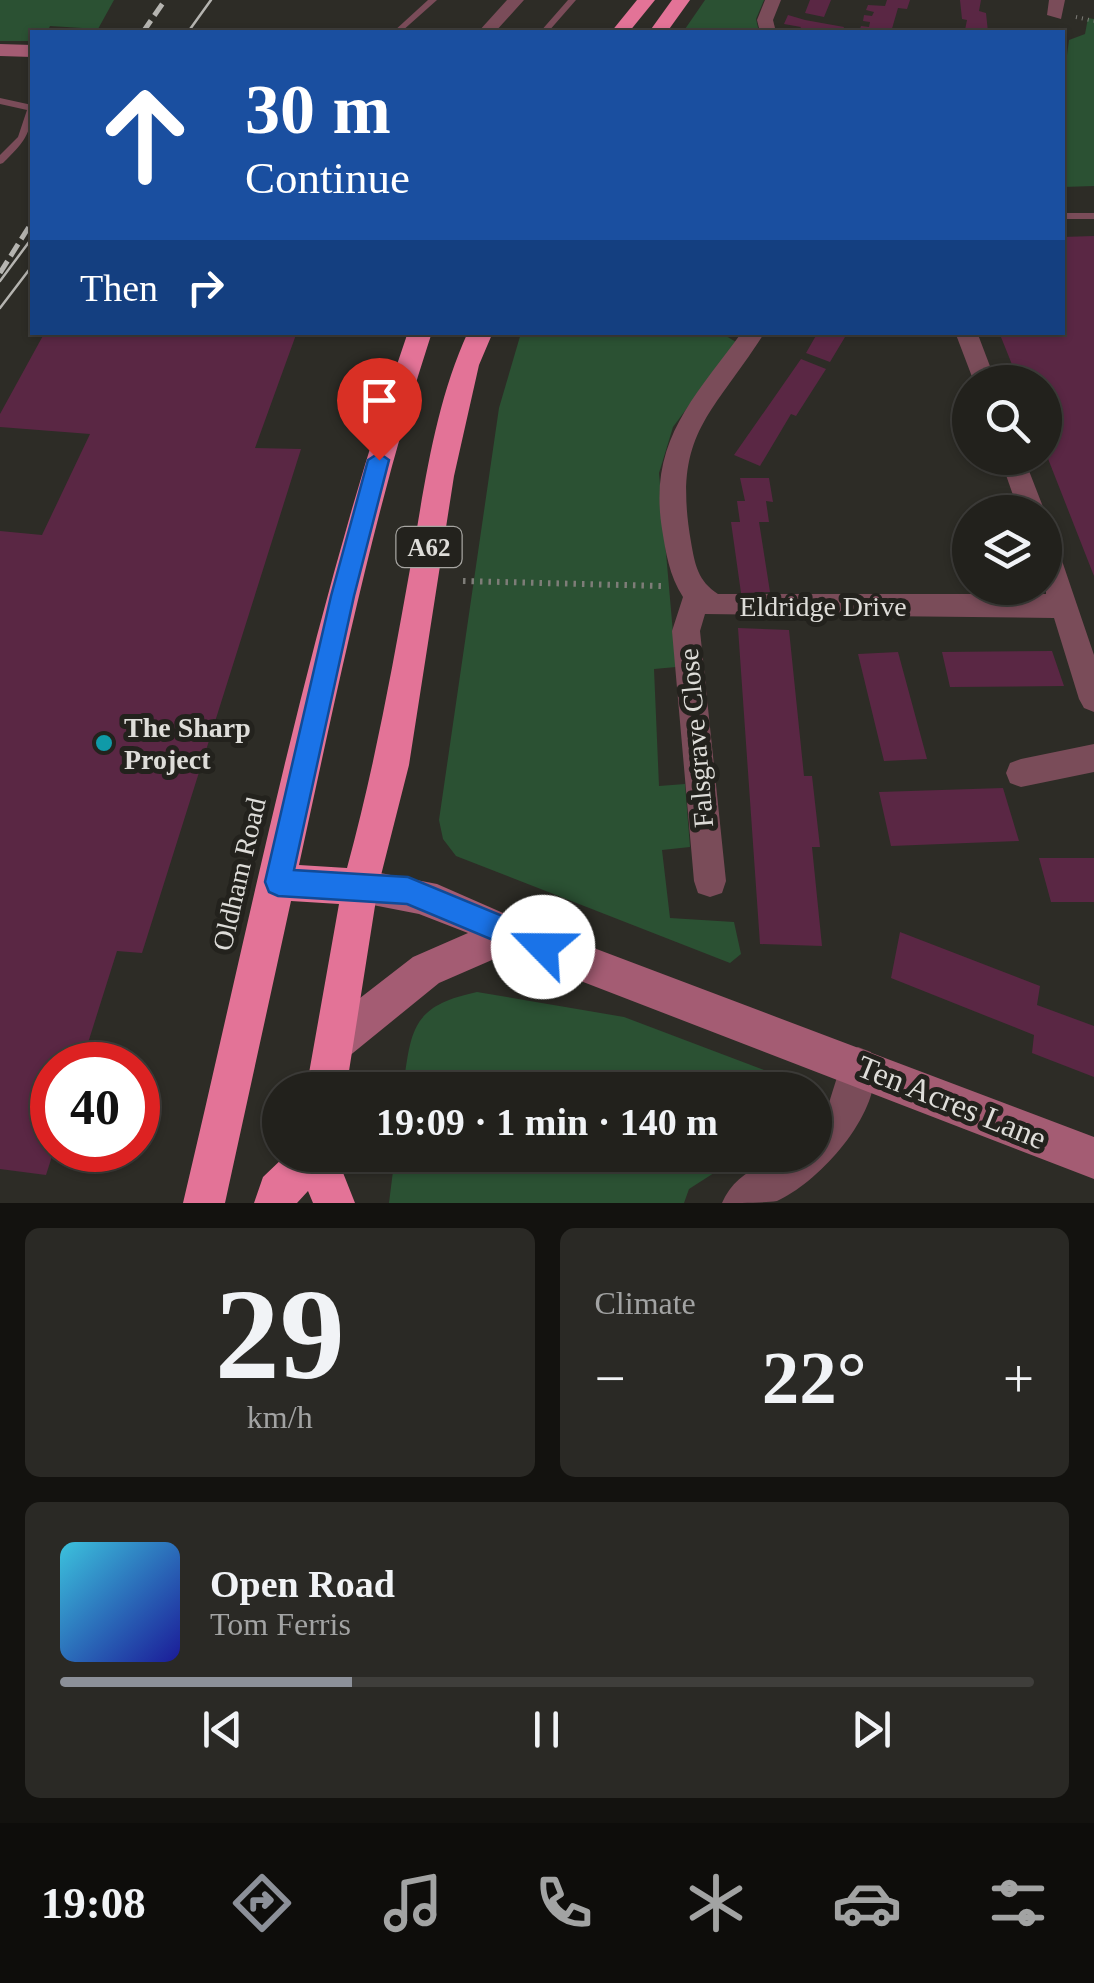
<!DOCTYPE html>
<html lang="en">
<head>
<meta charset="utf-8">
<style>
	:root { --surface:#22211c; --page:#2a2925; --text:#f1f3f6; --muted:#a2a3a3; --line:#3f3e3b; --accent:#8c9099 }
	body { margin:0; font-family:"Times New Roman",serif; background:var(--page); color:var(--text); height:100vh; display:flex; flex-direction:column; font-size:38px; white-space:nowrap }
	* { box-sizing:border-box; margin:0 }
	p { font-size:32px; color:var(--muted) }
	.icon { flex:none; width:55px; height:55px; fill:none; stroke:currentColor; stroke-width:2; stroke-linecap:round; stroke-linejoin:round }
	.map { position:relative; height:1203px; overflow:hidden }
	.details { display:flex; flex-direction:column; gap:25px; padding:25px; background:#13120f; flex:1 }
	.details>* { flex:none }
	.banner { position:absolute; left:30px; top:30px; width:1035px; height:305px; border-radius:0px; box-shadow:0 2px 8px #0004,0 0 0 2px var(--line); background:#1a4fa0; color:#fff; overflow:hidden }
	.controls { position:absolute; left:952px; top:365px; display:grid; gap:20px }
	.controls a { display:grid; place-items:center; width:110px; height:110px; border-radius:50%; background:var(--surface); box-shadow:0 2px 8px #0004,0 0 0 2px var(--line); font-size:50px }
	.speed { position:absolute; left:30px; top:1042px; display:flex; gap:20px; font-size:50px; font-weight:700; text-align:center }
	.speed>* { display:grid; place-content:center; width:130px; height:130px; border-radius:50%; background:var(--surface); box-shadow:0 2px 8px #0004,0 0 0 2px var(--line); line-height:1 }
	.speed .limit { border:15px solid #d22; background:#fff; color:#111 }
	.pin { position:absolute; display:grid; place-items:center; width:85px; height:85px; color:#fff; margin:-102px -42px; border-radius:50% 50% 50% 0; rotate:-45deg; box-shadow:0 0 10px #0007 }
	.pin .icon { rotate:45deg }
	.me { position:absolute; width:110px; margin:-55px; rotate:293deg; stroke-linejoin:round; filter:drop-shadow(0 0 8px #0008) }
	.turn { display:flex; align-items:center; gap:35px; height:210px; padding:0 50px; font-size:45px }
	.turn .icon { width:130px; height:130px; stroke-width:2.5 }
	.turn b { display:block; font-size:70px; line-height:85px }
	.then { display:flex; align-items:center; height:95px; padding:0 50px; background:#0003; gap:20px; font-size:38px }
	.big { font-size:75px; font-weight:700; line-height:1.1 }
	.details .widget { flex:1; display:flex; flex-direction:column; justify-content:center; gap:15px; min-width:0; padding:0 35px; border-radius:15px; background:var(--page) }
	.details .dial { align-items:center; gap:0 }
	.dial b { font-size:130px; line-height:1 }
	.song { display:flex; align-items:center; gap:30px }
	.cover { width:120px; height:120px; border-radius:15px; background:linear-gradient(135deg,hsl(190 70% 55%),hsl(240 70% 35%)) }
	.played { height:10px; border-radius:5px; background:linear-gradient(90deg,var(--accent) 30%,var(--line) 30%) }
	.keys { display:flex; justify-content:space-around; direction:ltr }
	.heat { display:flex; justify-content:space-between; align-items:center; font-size:55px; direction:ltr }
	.details .tiles { flex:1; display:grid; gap:25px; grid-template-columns:1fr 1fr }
	.widget:last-child { grid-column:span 2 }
	.trip { position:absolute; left:262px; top:1072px; width:570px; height:100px; border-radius:50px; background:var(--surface); box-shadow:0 2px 8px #0004,0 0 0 2px var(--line); font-weight:700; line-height:100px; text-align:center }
	.tab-bar { display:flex; height:160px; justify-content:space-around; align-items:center; background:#0e0d0b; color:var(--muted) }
	.tab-bar .icon { width:70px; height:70px }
	.tab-bar .on { color:var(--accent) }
	.tab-bar b { font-size:45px; color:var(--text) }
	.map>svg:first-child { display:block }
</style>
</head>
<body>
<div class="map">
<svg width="1094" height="1203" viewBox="0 0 1094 1203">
	<rect width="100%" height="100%" fill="#2d2c26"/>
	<path fill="#2b5133" d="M 0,0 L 114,0 L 98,29 L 50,26 L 47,32 L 32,32 L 32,41 L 0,41 Z
		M 705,0 L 764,0 L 756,19 L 759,32 L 683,32 Z
		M 1088,18 L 1094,19 L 1094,186 L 1063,187 L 1062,93 L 1069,40 L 1085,34 Z
		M 521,333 L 721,333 L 736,342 L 673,427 L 659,473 L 676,667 L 654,669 L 659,786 L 685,784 L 690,847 L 662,850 L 670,918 L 734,922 L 741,954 L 730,963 L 456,856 L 443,839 L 439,820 L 499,408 Z
		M 477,992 L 624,1017 L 772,1073 L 788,1090 L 403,1090 C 411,1028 412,1006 477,992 Z
		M 395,1155 L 742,1155 L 689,1189 L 684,1203 L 389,1203 Z"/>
	<path fill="#5a2744" d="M 810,0 L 831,0 L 824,17 L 805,13 Z
		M 887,0 L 910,0 L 907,9 L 898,8 L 891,32 L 859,32 L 861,26 L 869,27 L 870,22 L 863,21 L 864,15 L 872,16 L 874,12 L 866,10 L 868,5 L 885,6 Z
		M 960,0 L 981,0 L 979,11 L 986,13 L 988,32 L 965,30 L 967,20 L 962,19 Z
		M 788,15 L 805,20 L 844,27 L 842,32 L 799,30 L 801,27 L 784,24 Z
		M 1094,236 L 1094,576 L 1045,451 L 1045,382 L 1019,382 L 999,332 L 1062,332 L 1062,237 Z
		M 45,332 L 297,332 L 255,448 L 301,449 L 142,953 L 117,951 L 81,1065 L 52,1065 L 54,1150 L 46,1175 L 0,1169 L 0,531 L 42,535 L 90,434 L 0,427 L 0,414 Z
		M 818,332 L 848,332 L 830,362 L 806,353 Z
		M 801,359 L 826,369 L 796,416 L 791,414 L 760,466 L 734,455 Z
		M 740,478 L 769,478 L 773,502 L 766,501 L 769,522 L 759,522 L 770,592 L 741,593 L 731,522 L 740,522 L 737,501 L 745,501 Z
		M 738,628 L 789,630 L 804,776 L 812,776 L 820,847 L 812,847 L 822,946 L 760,944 Z
		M 1052,651 L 1064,686 L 950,687 L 942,652 Z
		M 898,652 L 927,759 L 884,761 L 858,654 Z
		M 1003,788 L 1019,841 L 891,846 L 879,792 Z
		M 1039,858 L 1094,858 L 1094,902 L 1051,902 Z
		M 900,932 L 1040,986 L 1037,1005 L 1094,1026 L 1094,1077 L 1032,1053 L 1034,1035 L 891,978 Z"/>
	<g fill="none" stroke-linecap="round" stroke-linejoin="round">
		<path stroke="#7e7d78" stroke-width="4" stroke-dasharray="1 5" stroke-linecap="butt" d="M 1076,17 L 1094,21"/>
		<path stroke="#7e7d78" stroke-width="6" stroke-dasharray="2.5 6" stroke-linecap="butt" d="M 463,581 L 662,586"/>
		<path fill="#7a4c59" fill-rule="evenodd" d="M 428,0 L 437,0 L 401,32 L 393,32 Z
			M 568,0 L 576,0 L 548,32 L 540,32 Z
			M 0,98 L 32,105 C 32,135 23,143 3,163 L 0,164 L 0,155 L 18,137 L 27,110 L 0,104 Z
			M 1062,213 L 1094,213 L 1094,219 L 1062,219 Z"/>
		<path fill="#7a4c59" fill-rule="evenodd" d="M 507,0 L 524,0 L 495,32 L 478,32 Z
			M 765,0 L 781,0 L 773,20 L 776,32 L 760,32 L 757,20 Z
			M 1049,0 L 1065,0 L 1061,19 L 1047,15 Z
			M 742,332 L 765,332 C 712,416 672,433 691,542 C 695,565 698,581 718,594 L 1046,594 L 1045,538 L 1054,541 L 1058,549 L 1094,655 L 1094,712 L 1084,708 L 1079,699 L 1054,618 L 705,614 L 700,631 L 726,881 L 722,893 L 710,897 L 698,893 L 694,881 L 672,631 L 683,597 C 669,575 666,553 662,529 C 648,441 694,398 742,332 Z
			M 955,332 L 977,332 L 996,382 L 974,382 Z
			M 1000,458 L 1024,458 L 1045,512 L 1019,512 Z
			M 1094,744 L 1094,772 L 1021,787 L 1010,783 L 1006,773 L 1010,763 L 1021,759 Z
			M 858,1047 L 871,1052 C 892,1103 821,1182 777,1201 C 763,1203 737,1203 722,1203 C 737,1167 780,1155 815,1155 L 815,1123 L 827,1109 L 845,1052 Z"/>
		<path fill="#a45c73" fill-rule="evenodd" d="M 0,44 L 32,45 L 32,57 L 0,56 Z
			M 360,869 L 437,884 L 517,919 L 1094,1137 L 1094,1179 L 508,953 L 439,983 L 348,1057 L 334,1062 L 320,1057 L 315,1043 L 320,1029 L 413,957 L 468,933 L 419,914 L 347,900 L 342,887 L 347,874 Z"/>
		<path fill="#e37397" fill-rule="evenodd" d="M 637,0 L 655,0 L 629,32 L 611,32 Z
			M 672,0 L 690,0 L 667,32 L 649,32 Z
			M 408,332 L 432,332 C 375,507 338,686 299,865 L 347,868 C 374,769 392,670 410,569 C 424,490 434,406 468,332 L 493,332 L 479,365 L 454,476 L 409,765 L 378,887 L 346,1090 L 306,1090 L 339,904 L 291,901 L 225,1203 L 183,1203 C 252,912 310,615 408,332 Z
			M 286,1155 L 336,1155 L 355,1203 L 313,1203 L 308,1191 L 297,1203 L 254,1203 L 263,1177 Z"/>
		<path stroke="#b5b4b0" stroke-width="2.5" d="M 188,32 L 211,0
			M 0,281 L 32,238
			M 0,308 L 32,266"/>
		<path stroke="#b5b4b0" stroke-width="5" stroke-dasharray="14 6" stroke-linecap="butt" d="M 143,32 L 165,0
			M 0,273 L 32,222"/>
	</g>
	<path fill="#1a73e8" stroke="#114b97" stroke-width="2.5" d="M 379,453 L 389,460 L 354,596 L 294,870 L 408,877 L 553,937 L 557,947 L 553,957 L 543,961 L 407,904 L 278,896 L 269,892 L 265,882 L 331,596 L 368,460 Z"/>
	<circle fill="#0f9aa8" stroke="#23221d" stroke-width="4" cx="104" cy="743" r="10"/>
	<g text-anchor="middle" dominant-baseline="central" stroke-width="10" stroke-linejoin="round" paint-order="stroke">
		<rect fill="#23221d" stroke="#a6a5a1" stroke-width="2.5" x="396.5" y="527" width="65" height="40" rx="8"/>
		<g font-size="25" font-weight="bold" fill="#deddd9">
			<text x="429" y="547">A62</text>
		</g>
		<g font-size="28" fill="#deddd9" stroke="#23221d">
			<text x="823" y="606">Eldridge Drive</text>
			<text transform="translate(696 738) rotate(-95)">Falsgrave Close</text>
			<text transform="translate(239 874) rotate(-77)">Oldham Road</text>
		</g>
		<g font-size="28" font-weight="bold" fill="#deddd9" stroke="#23221d" text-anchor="start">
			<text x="124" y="727">The Sharp<tspan x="124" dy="32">Project</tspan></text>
		</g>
		<g font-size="32" fill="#deddd9" stroke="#23221d">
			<text transform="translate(952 1102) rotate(22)">Ten Acres Lane</text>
		</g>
	</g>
</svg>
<div class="controls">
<a><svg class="icon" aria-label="search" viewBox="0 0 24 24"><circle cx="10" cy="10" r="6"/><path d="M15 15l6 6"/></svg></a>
<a><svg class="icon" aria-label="layers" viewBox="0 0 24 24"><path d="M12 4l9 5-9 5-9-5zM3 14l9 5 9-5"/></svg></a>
</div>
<div class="speed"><div class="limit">40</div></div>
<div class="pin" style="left:379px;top:460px;background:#d93025"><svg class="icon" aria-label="arrive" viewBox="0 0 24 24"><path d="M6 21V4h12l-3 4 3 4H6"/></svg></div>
<svg class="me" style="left:543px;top:947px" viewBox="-20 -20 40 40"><circle r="19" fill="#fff"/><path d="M0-13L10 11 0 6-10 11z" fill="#1a73e8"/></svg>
<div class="trip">19:09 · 1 min · 140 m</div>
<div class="banner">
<div class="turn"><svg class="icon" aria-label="ahead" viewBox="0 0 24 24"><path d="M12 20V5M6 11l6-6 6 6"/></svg><div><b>30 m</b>Continue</div></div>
<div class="then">Then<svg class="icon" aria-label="right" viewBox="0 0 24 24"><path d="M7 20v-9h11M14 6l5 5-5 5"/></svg></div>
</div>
</div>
<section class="details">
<div class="tiles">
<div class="widget dial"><b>29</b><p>km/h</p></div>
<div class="widget"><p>Climate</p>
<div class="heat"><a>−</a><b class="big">22°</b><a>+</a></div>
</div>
<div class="widget">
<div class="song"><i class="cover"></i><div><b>Open Road</b><p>Tom Ferris</p></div></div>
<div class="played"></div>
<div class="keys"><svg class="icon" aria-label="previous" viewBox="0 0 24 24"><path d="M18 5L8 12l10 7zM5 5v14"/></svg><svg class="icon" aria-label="pause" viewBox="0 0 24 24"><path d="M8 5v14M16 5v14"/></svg><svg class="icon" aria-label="next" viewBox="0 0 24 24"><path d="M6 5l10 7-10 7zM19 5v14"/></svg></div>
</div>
</div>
</section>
<nav class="tab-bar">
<b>19:08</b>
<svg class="icon on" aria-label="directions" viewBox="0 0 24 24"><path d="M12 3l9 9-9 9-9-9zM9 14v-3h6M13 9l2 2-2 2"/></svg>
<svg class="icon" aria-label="music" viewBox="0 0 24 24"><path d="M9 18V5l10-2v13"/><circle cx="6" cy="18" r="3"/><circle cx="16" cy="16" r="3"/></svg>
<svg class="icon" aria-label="phone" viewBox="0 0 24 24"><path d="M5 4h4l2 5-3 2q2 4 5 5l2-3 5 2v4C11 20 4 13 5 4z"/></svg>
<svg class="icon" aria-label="climate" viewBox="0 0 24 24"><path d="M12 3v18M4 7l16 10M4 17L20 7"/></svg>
<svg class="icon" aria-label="car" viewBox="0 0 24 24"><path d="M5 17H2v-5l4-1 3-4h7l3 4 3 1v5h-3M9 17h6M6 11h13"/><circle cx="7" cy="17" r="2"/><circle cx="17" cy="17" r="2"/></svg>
<svg class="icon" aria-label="filters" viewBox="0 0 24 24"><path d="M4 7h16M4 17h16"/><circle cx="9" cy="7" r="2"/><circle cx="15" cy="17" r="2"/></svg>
</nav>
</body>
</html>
